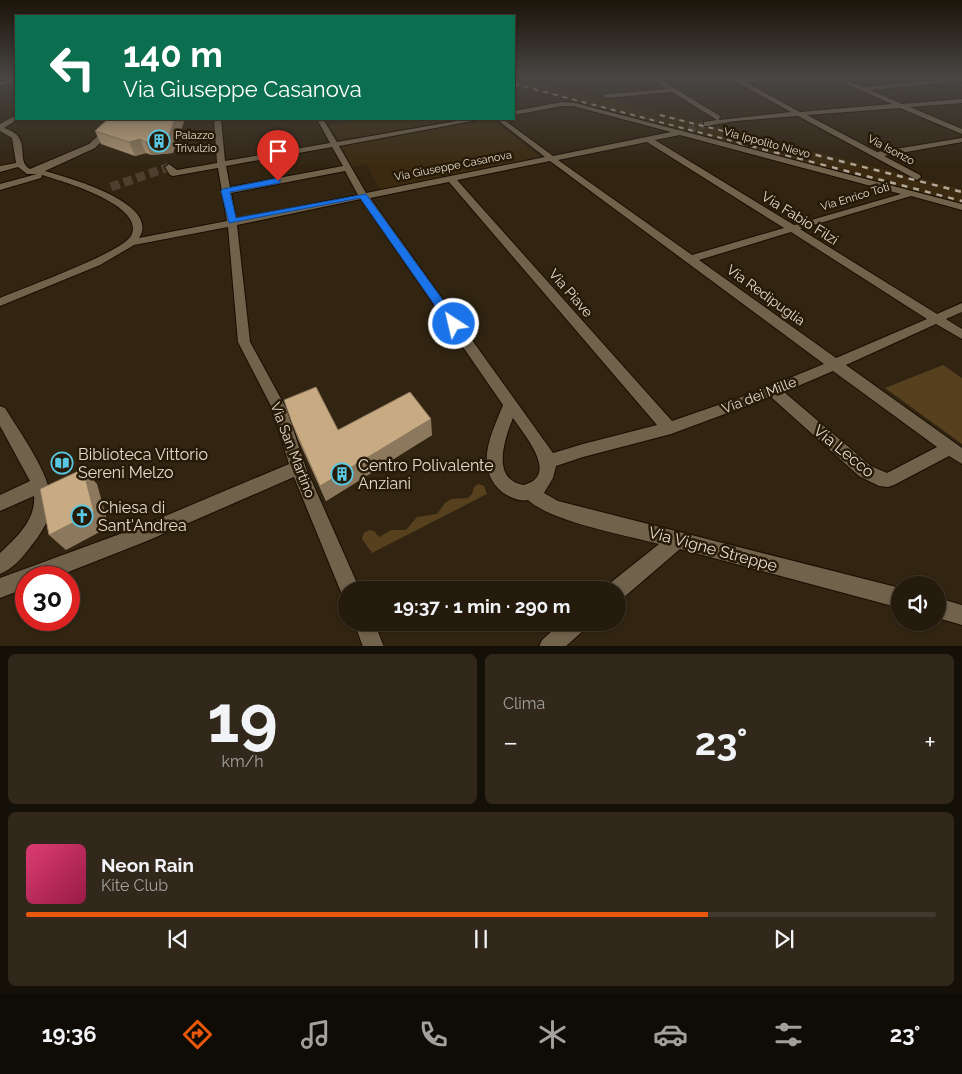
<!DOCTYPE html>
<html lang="it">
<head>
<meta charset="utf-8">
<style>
	:root { --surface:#251b0d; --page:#31281b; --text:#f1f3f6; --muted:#a3a19d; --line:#42392e; --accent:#ea580c }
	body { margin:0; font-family:Raleway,sans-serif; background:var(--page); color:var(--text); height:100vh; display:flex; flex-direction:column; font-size:19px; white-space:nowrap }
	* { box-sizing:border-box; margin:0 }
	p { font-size:16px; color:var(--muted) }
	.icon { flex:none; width:28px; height:28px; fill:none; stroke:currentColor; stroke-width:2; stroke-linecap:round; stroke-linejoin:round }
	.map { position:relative; height:646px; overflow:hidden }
	.drawer { display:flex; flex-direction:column; gap:8px; padding:8px; background:#140f07; flex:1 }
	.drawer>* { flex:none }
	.guide { position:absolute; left:15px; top:15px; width:500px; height:105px; border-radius:0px; box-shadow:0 1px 4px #0004,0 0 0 1px var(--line); background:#0b6e4f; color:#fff; overflow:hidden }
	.fabs { position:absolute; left:891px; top:576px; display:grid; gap:10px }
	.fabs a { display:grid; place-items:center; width:55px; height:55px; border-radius:50%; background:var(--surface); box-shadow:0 1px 4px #0004,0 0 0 1px var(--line); font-size:25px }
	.speed { position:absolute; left:15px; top:566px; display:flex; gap:10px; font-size:25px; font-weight:700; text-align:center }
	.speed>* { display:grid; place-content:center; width:65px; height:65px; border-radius:50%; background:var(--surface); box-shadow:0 1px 4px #0004,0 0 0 1px var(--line); line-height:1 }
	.speed .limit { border:8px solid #d22; background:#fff; color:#111 }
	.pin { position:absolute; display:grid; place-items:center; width:42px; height:42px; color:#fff; margin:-51px -21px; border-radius:50% 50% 50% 0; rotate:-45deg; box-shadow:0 0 5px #0007 }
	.pin .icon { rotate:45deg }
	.me { position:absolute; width:55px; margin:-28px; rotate:325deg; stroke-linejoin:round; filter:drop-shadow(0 0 4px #0008) }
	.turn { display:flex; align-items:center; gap:18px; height:105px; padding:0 25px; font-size:22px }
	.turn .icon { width:65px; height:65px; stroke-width:2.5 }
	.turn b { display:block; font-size:35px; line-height:42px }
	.big { font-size:38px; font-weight:700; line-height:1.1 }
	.drawer .tile { flex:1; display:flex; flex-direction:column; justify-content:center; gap:8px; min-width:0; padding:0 18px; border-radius:8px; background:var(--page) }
	.drawer .dial { align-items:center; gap:0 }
	.dial b { font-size:65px; line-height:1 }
	.song { display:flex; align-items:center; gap:15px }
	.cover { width:60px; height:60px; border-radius:8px; background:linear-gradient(135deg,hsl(340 70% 55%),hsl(340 70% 35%)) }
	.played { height:5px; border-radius:2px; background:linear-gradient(90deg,var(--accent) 75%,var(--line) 75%) }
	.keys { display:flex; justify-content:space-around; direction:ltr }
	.heat { display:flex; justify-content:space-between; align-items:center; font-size:28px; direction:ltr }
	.drawer .tiles { flex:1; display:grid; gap:8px; grid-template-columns:1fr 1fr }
	.tile:last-child { grid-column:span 2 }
	.trip { position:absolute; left:338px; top:581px; width:288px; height:50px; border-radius:25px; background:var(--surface); box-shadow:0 1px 4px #0004,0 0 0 1px var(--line); font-weight:700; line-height:50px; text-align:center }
	.dock { display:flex; height:80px; justify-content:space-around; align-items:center; background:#0f0b05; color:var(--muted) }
	.dock .icon { width:35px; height:35px }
	.dock .current { color:var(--accent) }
	.dock b { font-size:22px; color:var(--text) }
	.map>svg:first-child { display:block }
</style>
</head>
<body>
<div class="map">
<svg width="962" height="647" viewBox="0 0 962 647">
	<rect width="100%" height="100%" fill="#312411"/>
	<path fill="#3b2a10" d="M 514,78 L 523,78 L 962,189 L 962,204 L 514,85 Z
		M 663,78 L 728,78 L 732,80 L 672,83 Z
		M 368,119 L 442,119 L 445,122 L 340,140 L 329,125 Z
		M 491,119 L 542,158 L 381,191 L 366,164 L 351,167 L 341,145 Z"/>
	<path fill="#57401e" d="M 943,365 L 962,378 L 962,444 L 885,388 Z
		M 478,484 L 484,486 L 487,494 L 372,553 L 362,539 L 364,533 L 369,530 L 374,531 L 379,537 L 391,530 L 406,530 L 417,517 L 437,514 L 445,503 L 451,499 L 468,498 L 472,494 L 474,487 Z"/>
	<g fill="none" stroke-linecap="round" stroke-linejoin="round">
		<path stroke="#4c3f2d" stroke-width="7" stroke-dasharray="7 4" stroke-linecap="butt" d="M 678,133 L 707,124"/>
		<path stroke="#4c3f2d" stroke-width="9" stroke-dasharray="9 4.5" stroke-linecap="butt" d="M 111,187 L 169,167"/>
		<g stroke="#190d00" stroke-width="2">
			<path id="street" d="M 16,78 L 16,81 L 0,86 L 0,82 Z
				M 651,78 L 658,78 L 720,116 L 719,120 L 791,112 L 729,78 L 739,79 L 782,78 L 779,80 L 745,82 L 800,112 L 892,104 L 833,78 L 840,78 L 863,87 L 962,78 L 962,81 L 870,90 L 902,104 L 962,99 L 962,103 L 910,107 L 962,129 L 962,134 L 900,108 L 807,115 L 877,152 L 962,138 L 962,142 L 884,156 L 920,175 L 921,177 L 917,180 L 798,116 L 735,121 L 707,126 L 704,126 L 704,122 L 717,120 L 672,92 L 606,98 L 603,96 L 606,94 L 666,89 Z
				M 562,102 L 575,103 L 962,204 L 962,210 L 911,196 L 800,229 L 937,314 L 962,303 L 962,312 L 946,319 L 962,329 L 962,339 L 936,324 L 846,365 L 962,448 L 962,464 L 949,456 L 894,485 L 888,487 L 879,486 L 859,476 L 771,397 L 671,434 L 583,457 L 556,466 L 553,478 L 544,493 L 558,501 L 900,588 L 900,608 L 680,549 L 623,598 L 616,601 L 616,590 L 607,590 L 609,584 L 659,544 C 625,535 552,522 528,500 C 519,502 509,497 502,492 C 473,467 492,433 503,405 L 361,199 L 237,225 L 250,342 L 286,408 L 306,468 L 360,590 L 346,590 L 346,598 L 343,597 L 294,477 L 147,541 L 53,578 L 26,578 L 26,588 L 0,598 L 0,578 L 139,527 L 289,464 L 272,408 L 238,342 L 228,227 L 134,245 L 100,265 L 0,306 L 0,298 C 23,288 121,253 131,236 C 147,205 61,181 42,175 L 41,178 L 0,190 L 0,184 L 37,174 L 27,174 L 18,167 L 0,172 L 0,166 L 16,163 L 12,138 L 0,131 L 0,124 L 16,115 L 16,119 L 18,119 L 4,128 C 34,137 14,160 30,169 L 89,144 L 116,119 L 123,119 L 95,148 L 45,171 C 66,177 162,203 139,238 L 227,221 L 218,168 L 173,176 L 170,175 L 165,167 L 169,164 L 177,170 L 217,163 L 214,119 L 221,119 L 225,161 L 330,143 L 317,119 L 323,119 L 337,142 L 468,119 L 483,119 L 339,146 L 366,193 L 545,157 L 496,119 L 503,119 L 553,156 L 671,132 L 573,106 L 562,106 L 514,115 L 514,111 ZM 680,135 L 901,194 L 794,225 L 655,140 ZM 647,142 L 784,228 L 692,255 L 558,160 ZM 332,147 L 343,166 L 230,187 L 226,166 ZM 550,161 L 824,364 L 753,393 L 672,421 L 457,180 ZM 345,171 L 358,195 L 236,219 L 231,193 ZM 449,182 L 657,425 L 583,444 L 553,453 L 370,198 ZM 791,232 L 927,319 L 836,358 L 699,260 ZM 833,371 L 937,447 L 887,473 L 871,466 L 784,392 ZM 513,418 C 524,435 560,475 524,485 C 490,480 505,438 513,418 Z
				M 0,406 L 5,408 C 19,431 51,475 51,501 C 52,517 41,534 31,546 C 23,557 13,569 0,574 L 0,553 C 16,538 36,520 34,496 L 0,511 L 0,495 L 30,481 L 0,426 Z
				M 938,598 L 962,605 L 962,625 L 938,618 Z
				M 354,622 L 374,622 L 384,647 L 363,647 Z
				M 562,622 L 588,622 L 585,629 L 565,647 L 539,647 L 542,640 Z"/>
		</g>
		<use href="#street" fill="#71624c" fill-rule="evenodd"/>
		<path stroke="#b2a89a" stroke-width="2" stroke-dasharray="5 5" stroke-linecap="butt" d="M 514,84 L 744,144
			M 660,115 L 774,144"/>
		<path stroke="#b2a89a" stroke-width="2.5" stroke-dasharray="6 6" stroke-linecap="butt" d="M 739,143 L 962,201
			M 769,143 L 962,192"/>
	</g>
	<path fill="#ac9371" d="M 108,119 L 173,153 L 151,155 L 146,153 L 135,156 L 101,144 L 95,131 Z
		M 292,423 L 338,430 L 432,435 L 326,501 L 298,439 Z"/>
	<path fill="#8c785c" d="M 175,119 L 185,119 L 173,153 L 151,155 L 145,142 Z
		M 140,139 L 146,153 L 135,156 L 129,142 Z
		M 431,419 L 432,435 L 326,501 L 320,486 Z
		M 83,469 L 97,484 L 109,527 L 66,550 L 49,535 Z"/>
	<path fill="#c8ab83" stroke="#8c785c" d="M 108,119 L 175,119 L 167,140 L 145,142 L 140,139 L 129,142 L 95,131 Z
		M 316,387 L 338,430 L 410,392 L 431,419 L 320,486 L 292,423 L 284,400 Z
		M 83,469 L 94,512 L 49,535 L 40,489 Z"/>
	<linearGradient id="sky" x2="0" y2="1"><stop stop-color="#1b1409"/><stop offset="0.46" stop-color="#484543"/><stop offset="1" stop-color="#484543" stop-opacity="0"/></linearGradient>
	<rect width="962" height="168" fill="url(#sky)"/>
	<path fill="#1a73e8" stroke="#114b97" d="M 278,178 L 280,179 L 280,183 L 230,192 L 236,218 L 366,194 L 458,321 L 459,324 L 458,327 L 450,327 L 360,198 L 229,223 L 221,191 L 223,189 Z"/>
	<defs>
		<g id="building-ring" transform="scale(1.125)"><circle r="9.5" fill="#271b07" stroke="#59c8e4" stroke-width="1.5"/><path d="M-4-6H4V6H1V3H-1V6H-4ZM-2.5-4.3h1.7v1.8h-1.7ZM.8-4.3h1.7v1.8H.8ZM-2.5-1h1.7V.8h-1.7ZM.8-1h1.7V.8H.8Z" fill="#59c8e4"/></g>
		<g id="library-ring" transform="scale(1.125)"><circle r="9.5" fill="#271b07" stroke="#59c8e4" stroke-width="1.5"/><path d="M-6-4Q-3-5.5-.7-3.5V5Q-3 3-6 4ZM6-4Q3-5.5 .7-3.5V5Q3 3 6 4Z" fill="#59c8e4"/></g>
		<g id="church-ring" transform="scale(1.125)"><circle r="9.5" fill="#271b07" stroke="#59c8e4" stroke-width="1.5"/><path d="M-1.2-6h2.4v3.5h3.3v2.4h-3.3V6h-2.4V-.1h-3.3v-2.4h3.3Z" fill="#59c8e4"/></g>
	</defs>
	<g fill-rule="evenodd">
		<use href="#building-ring" x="159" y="141"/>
		<use href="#library-ring" x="62" y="463"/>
		<use href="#building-ring" x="342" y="474"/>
		<use href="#church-ring" x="82" y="516"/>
	</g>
	<g text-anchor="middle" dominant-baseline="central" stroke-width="5" stroke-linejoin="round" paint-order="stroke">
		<g font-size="11" fill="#e3dace" stroke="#271b07" text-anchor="start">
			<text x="175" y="135">Palazzo<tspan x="175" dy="13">Trivulzio</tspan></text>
		</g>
		<g font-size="11" fill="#e3dace" stroke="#271b07">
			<text transform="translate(767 143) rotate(15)">Via Ippolito Nievo</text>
			<text transform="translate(891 150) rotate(28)">Via Isonzo</text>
			<text transform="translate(453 166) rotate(-11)">Via Giuseppe Casanova</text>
			<text transform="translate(855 197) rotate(-17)">Via Enrico Toti</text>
		</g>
		<g font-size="14" fill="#e3dace" stroke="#271b07">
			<text transform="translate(800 218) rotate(32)">Via Fabio Filzi</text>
			<text transform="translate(571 293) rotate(49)">Via Piave</text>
			<text transform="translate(766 295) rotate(36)">Via Redipuglia</text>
			<text transform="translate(759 395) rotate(-21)">Via dei Mille</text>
			<text transform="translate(293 450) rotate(69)">Via San Martino</text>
		</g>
		<g font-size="16" fill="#e3dace" stroke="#271b07">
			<text transform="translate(844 451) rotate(39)">Via Lecco</text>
			<text transform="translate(713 549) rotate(15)">Via Vigne Streppe</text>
		</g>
		<g font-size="16" fill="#e3dace" stroke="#271b07" text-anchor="start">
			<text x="78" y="454">Biblioteca Vittorio<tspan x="78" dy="18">Sereni Melzo</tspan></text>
			<text x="358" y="465">Centro Polivalente<tspan x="358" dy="18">Anziani</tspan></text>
			<text x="98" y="507">Chiesa di<tspan x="98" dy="18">Sant'Andrea</tspan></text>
		</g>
	</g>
</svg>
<div class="fabs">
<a><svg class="icon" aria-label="sound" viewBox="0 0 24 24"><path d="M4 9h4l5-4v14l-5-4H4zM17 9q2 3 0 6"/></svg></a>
</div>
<div class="speed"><div class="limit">30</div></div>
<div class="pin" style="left:278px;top:181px;background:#d93025"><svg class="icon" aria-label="arrive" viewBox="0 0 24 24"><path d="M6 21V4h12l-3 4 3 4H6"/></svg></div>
<svg class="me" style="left:454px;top:324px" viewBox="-20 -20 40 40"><circle r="17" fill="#1a73e8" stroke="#fff" stroke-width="3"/><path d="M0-11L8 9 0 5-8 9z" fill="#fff"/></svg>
<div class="trip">19:37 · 1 min · 290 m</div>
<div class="guide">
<div class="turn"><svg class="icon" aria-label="left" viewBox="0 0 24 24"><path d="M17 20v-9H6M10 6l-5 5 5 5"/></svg><div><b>140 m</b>Via Giuseppe Casanova</div></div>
</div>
</div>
<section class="drawer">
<div class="tiles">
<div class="tile dial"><b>19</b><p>km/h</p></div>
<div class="tile"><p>Clima</p>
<div class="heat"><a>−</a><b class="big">23°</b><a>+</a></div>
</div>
<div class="tile">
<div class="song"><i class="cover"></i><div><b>Neon Rain</b><p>Kite Club</p></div></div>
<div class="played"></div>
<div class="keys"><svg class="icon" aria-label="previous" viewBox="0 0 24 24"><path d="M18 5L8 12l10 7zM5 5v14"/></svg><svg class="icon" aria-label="pause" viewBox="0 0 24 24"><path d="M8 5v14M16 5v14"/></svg><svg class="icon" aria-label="next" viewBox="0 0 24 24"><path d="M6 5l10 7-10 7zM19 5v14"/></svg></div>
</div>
</div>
</section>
<nav class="dock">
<b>19:36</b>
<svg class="icon current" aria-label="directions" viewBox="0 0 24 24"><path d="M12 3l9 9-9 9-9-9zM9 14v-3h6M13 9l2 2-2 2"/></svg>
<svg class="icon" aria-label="music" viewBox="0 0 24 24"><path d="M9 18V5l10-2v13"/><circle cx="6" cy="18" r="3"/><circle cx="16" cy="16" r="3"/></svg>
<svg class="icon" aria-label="phone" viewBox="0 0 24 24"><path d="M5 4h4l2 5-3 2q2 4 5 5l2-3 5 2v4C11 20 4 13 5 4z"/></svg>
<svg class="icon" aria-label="climate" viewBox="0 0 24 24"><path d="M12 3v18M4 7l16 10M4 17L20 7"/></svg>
<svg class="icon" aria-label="car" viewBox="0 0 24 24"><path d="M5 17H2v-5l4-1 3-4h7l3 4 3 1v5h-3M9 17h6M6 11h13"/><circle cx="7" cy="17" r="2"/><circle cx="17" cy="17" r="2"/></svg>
<svg class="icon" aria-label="filters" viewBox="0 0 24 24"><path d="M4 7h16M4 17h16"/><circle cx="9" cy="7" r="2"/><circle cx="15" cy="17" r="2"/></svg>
<b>23°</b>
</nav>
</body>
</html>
